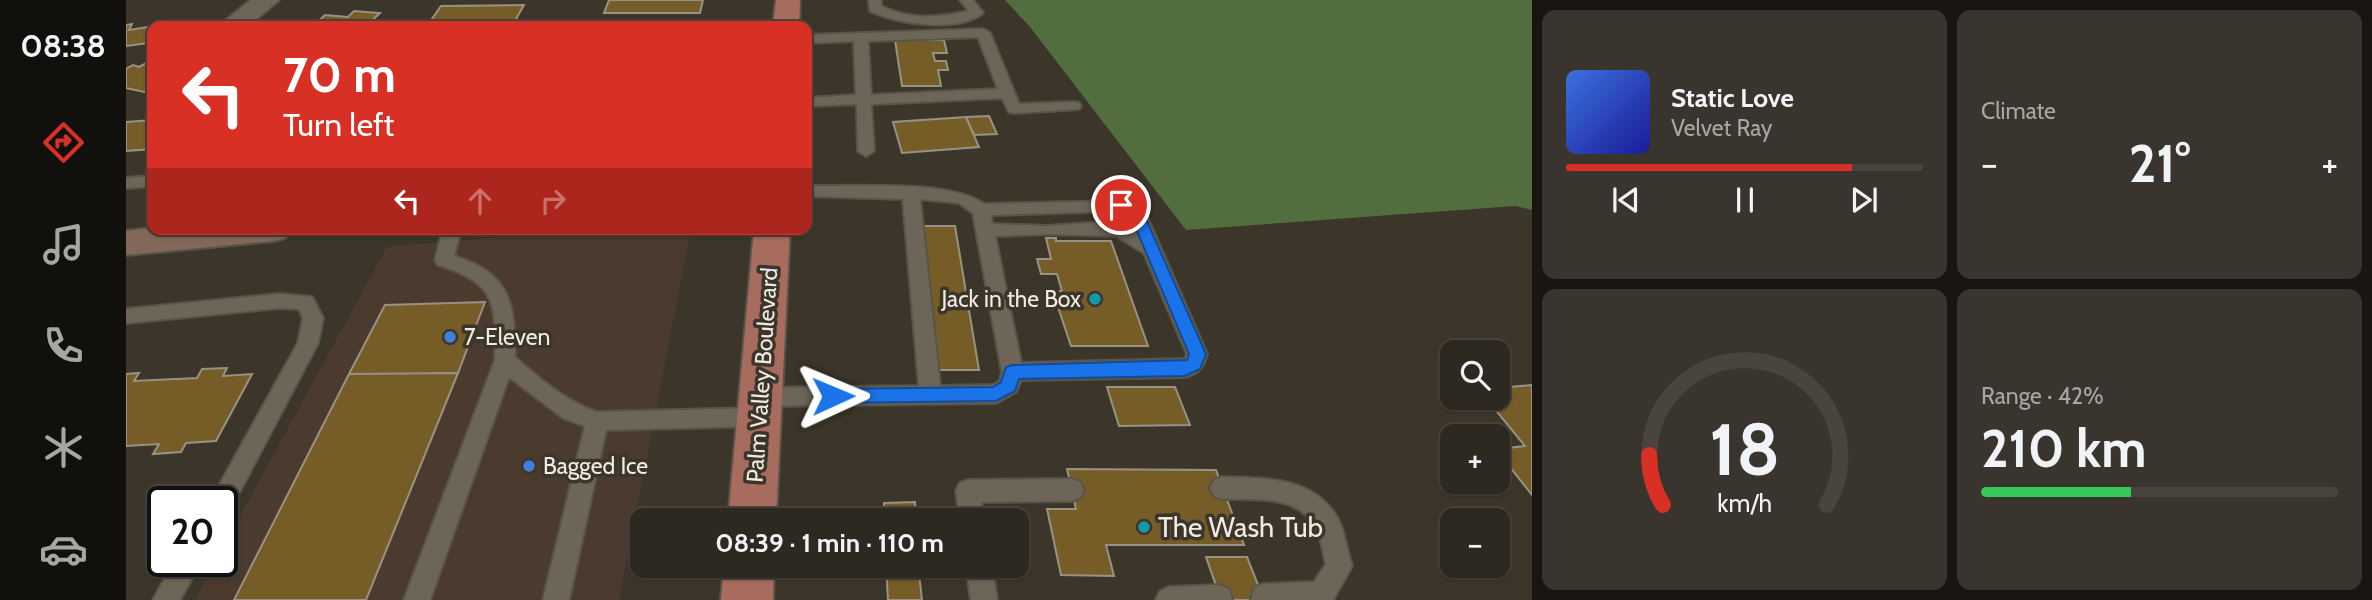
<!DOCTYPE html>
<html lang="en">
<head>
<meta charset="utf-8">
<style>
	:root { --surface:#2d2820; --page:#39342d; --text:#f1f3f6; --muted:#a7a6a5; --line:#48443e; --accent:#d93025 }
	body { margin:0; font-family:Cabin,sans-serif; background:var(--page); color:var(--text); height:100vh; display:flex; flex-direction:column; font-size:26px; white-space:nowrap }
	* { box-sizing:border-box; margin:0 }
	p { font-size:23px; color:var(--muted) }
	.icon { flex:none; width:38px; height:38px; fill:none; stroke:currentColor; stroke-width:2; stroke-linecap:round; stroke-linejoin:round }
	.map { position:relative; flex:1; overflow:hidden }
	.details { display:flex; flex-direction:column; gap:10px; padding:10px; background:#191612; width:840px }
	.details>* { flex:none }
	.hud { position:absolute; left:21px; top:21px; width:665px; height:214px; border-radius:14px; box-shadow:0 2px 5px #0004,0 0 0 2px var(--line); background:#d93025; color:#fff; overflow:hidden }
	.controls { position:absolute; left:1314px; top:340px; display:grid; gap:14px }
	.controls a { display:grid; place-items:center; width:70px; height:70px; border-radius:14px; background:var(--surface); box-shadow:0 2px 5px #0004,0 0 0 2px var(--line); font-size:35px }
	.speed { position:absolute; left:21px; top:486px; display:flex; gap:14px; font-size:35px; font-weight:700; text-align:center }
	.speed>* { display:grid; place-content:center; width:91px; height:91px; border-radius:50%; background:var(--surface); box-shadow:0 2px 5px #0004,0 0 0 2px var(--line); line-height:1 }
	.speed .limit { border:4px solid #111; border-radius:10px; background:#fff; color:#111 }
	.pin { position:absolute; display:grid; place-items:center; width:60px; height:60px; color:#fff; margin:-30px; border:4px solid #fff; border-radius:50%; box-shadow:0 2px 7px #0007 }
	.me { position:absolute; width:77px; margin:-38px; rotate:89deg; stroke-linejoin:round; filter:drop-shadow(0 0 5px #0008) }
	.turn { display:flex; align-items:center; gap:24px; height:147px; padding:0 21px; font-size:32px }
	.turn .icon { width:91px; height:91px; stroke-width:2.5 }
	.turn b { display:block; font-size:49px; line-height:60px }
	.lanes { display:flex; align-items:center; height:66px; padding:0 21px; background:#0003; justify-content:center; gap:35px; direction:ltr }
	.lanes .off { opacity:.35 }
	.big { font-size:52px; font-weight:700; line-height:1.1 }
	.details .card { flex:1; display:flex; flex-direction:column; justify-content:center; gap:10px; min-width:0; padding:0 24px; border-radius:14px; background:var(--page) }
	.details .dial { align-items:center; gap:0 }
	.dial svg { height:182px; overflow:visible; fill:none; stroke:var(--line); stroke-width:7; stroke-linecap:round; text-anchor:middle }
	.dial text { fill:var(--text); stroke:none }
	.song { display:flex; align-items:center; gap:21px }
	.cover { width:84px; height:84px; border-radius:10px; background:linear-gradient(135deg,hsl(220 70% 55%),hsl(240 70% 35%)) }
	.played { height:7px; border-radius:4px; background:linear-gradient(90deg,var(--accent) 80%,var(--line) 80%) }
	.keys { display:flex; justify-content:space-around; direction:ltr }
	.heat { display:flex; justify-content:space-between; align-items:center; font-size:38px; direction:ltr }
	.charge { height:10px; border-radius:5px; background:linear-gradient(90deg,#34c759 42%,var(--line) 0) }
	.details .tiles { flex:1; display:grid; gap:10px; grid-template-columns:repeat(2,1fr) }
	.trip { position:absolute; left:504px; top:508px; width:399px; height:70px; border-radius:14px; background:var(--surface); box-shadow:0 2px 5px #0004,0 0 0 2px var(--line); font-weight:700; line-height:70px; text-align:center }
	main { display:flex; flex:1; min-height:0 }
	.tab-bar { display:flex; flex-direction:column; width:126px; justify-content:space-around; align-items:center; background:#12100d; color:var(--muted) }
	.tab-bar .icon { width:49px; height:49px }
	.tab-bar .active { color:var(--accent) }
	.tab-bar b { font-size:32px; color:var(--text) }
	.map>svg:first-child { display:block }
</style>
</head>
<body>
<main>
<nav class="tab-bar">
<b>08:38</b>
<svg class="icon active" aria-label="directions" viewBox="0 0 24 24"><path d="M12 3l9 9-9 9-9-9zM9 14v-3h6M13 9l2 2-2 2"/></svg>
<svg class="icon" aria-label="music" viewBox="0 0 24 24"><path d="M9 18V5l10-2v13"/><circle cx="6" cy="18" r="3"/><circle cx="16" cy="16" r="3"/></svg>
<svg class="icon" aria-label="phone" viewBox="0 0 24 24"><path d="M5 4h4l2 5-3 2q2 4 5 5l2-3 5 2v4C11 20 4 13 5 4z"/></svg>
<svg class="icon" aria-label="climate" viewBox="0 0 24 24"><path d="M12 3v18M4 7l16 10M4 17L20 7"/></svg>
<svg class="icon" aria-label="car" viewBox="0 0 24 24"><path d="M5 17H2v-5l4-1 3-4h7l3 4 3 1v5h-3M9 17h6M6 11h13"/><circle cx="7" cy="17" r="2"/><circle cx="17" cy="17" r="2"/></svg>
</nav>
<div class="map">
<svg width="1406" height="600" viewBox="0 0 1406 600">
	<rect width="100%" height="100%" fill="#3c362a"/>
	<path fill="#4b3b2f" d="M 461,229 L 565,229 L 493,600 L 69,600 L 89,562 L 96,562 L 96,549 L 261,247 Z"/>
	<path fill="#526d3e" d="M 879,0 L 1406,0 L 1406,210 L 1389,206 L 1060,230 L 904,27 Z"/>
	<path fill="#765d27" stroke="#999284" stroke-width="2" d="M 483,0 L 577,0 L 574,13 L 478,13 Z
		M 398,5 L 386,26 L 301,26 L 315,6 Z
		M 228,11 L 254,13 L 240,26 L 187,26 L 199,15 L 222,17 Z
		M 6,24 L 3,30 L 29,26 L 26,26 L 22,43 L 0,46 L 0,25 Z
		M 769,40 L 818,40 L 821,53 L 807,53 L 809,61 L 820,61 L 822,70 L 812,70 L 815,86 L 776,86 Z
		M 26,60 L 26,87 L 18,92 L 0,88 L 0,69 L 7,65 L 13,67 Z
		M 863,116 L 871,134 L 848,135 L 840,117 Z
		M 840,117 L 853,147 L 776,153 L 767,122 Z
		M 26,120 L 26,149 L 0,151 L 0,122 Z
		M 794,226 L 829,226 L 853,370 L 811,370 Z
		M 920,238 L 930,238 L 930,241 L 985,241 L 1022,346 L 945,346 L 932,307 L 935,307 L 931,291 L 936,291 L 931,274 L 915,274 L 911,259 L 925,259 Z
		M 359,302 L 332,373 L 223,374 L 259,305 Z
		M 101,368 L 97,376 L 126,374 L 90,441 L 60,443 L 55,452 L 27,454 L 33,444 L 0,446 L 0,374 L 13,373 L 8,381 L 71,378 L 76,369 Z
		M 332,373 L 240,600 L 108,600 L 223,374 Z
		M 1406,385 L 1406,495 L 1372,452 L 1372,449 L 1399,446 L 1359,397 L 1372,397 L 1372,388 Z
		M 981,387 L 1049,387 L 1064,425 L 993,426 Z
		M 941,469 L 1090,470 L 1118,545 L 980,545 L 988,576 L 935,575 L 921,509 L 950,509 Z
		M 789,502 L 790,520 L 759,520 L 758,503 Z
		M 1080,557 L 1121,557 L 1138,600 L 1095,600 Z
		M 760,565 L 792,565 L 796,600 L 762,600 Z"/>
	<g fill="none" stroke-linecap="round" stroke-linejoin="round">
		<g stroke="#585449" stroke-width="4">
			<path id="service" d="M 743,0 L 755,0 L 755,6 C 783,20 812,18 843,11 L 834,0 L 847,0 L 857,13 C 832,33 771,24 744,11 Z
				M 857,29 L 864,33 L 893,104 L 948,102 L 953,103 L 955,106 L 953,109 L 888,113 L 883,112 L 876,98 L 745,104 L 748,151 L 740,156 L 732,151 L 731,104 L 681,106 L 681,98 L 730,95 L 728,41 L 681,43 L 681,35 ZM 852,37 L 872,89 L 745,95 L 742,41 Z
				M 26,176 L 26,186 L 0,188 L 0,178 Z
				M 681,186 C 728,187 822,179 858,204 L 1001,201 L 1014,208 L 1021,217 L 1081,354 C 1077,368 1073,373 1059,377 L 895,380 L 890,392 L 870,403 L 635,406 L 627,403 L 624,397 L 627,391 L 635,388 L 793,386 L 777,199 L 681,196 ZM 794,199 L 833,203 L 847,213 L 876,372 L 874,381 L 867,385 L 814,386 ZM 992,211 L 1002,216 L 1009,230 L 978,222 L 922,226 L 866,224 L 865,215 ZM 923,234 L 990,236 L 1018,253 L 1061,354 L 1059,359 L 895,363 L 869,236 Z
				M 317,229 L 335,229 L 328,256 C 384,273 389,303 389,357 C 414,379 439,401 471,412 L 633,408 L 641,410 L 644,417 L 641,424 L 633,426 L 480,430 L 443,600 L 417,600 L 459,426 L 437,418 L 383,377 L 304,600 L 278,600 L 369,360 C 370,303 371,283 312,265 L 309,260 Z
				M 153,294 L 186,297 L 197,318 L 192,343 L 104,510 L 96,513 L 96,502 L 84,502 L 172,343 L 177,318 L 173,309 L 153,308 L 0,323 L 0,309 Z
				M 1096,477 C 1139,479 1187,475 1212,519 C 1219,533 1221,551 1226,566 L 1207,600 L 1125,600 L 1128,588 L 1137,584 L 1188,582 L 1200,564 C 1197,554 1196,542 1192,532 C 1175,493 1131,500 1096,499 L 1088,496 L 1084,488 L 1088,480 Z
				M 946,479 L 954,482 L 958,490 L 954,498 L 946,501 L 855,502 L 858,520 L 834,520 L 830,491 L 834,483 L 842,480 Z
				M 48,562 L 75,562 L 54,600 L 27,600 Z
				M 840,565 L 866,565 L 871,600 L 845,600 Z
				M 1094,585 L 1103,589 L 1106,600 L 1030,600 L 1034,591 L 1043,587 Z"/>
		</g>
		<g stroke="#585449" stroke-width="4">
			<path id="minor" d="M 125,0 L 153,0 L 122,26 L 103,26 L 99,21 Z"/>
		</g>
		<g stroke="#585449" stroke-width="4">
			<path id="secondary" d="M 26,228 L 26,229 L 164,229 L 159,238 L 147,241 L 0,255 L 0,231 Z"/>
		</g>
		<g stroke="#585449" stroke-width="4">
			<path id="trunk" d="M 650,0 L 674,0 L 673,26 L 647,26 Z
				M 628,229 L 664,229 L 650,520 L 602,520 Z
				M 598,565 L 648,565 L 647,600 L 595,600 Z"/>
		</g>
		<use href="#service" fill="#6d6658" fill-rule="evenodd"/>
		<use href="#minor" fill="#6d6658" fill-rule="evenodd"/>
		<use href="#secondary" fill="#83685a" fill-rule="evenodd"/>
		<use href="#trunk" fill="#a86c5e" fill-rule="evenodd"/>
	</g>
	<path fill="#1a73e8" stroke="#114b97" stroke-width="2" d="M 995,201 L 1013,209 L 1019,217 L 1080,354 L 1074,369 L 1059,376 L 893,379 L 889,391 L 870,401 L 707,403 L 701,401 L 698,396 L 701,391 L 707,389 L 867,387 L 875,382 L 880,367 L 887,365 L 1061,360 L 1063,354 L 1005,217 L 988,205 Z"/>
	<g fill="#0f9aa8" stroke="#3c362a" stroke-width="2.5">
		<circle cx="969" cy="299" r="7"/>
		<circle cx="1018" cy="527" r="7"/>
	</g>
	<g fill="#3f7fe0" stroke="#3c362a" stroke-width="2.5">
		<circle cx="324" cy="337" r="7"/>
		<circle cx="403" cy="466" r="7"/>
	</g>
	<g text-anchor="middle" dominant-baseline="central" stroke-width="7" stroke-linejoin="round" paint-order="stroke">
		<g font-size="23" fill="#f0ece4" stroke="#3c362a" text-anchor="start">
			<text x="955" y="299" text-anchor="end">Jack in the Box</text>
			<text x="338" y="337">7-Eleven</text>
			<text x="417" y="466">Bagged Ice</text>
		</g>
		<g font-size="23" fill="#f0ece4" stroke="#3c362a">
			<text transform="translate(636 375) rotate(-86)">Palm Valley Boulevard</text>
		</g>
		<g font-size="28" fill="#f0ece4" stroke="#3c362a" text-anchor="start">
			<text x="1032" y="527">The Wash Tub</text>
		</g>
	</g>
</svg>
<div class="controls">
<a><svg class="icon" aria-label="search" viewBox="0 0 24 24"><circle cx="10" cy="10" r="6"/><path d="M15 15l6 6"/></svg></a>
<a>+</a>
<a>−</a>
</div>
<div class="speed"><div class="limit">20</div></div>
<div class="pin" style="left:995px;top:205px;background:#d93025"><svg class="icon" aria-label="arrive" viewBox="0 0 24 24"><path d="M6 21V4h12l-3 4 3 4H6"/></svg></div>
<svg class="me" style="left:707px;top:396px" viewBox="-20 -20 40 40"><path d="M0-17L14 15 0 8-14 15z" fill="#1a73e8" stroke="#fff" stroke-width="4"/></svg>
<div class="trip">08:39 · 1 min · 110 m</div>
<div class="hud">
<div class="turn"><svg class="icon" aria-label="left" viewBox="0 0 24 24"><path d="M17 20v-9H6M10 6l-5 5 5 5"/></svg><div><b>70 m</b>Turn left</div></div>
<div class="lanes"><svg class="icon" aria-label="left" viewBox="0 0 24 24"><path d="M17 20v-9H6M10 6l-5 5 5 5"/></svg><svg class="icon off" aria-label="ahead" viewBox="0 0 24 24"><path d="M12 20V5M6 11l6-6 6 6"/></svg><svg class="icon off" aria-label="right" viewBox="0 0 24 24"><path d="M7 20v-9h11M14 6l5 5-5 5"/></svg></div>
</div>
</div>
<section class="details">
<div class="tiles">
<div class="card">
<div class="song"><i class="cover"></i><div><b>Static Love</b><p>Velvet Ray</p></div></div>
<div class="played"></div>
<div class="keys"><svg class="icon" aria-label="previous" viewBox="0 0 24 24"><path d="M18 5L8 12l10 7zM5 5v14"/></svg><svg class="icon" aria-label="pause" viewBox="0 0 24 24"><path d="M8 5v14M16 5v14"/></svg><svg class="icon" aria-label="next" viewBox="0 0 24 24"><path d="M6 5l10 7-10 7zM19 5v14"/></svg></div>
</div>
<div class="card"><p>Climate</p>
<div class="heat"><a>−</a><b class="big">21°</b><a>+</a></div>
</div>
<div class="card dial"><svg viewBox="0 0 100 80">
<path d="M14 69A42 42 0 1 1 86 69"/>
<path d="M14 69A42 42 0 0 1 8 47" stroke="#d93025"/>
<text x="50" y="56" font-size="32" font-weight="700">18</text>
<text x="50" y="72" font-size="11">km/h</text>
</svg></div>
<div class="card"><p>Range · 42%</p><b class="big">210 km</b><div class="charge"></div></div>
</div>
</section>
</main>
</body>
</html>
